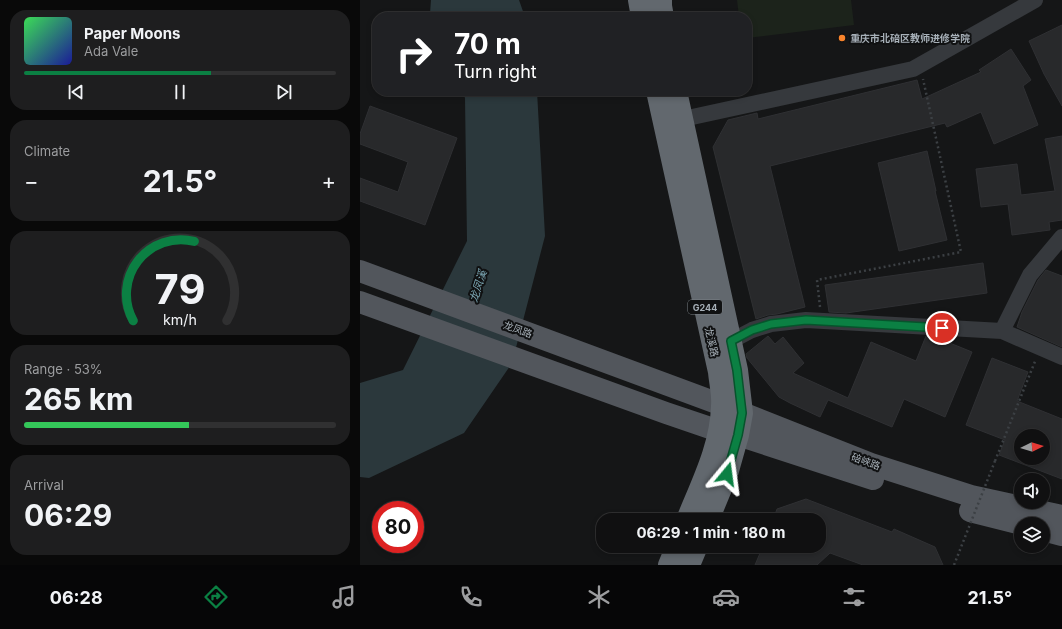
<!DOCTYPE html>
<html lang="en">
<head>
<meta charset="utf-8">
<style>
	:root { --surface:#101011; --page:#1e1e1f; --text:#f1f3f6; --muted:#9c9d9f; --line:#303031; --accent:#0b8043 }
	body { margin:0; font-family:Inter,"Noto Sans SC",sans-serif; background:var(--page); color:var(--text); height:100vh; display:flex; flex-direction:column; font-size:15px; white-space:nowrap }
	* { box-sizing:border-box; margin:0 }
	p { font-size:13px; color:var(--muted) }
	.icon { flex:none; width:22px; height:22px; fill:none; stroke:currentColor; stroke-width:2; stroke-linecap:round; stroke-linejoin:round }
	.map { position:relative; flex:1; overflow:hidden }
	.sheet { display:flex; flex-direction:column; gap:10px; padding:10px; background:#090909; width:360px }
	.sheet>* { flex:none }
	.banner { position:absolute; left:12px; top:12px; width:380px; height:84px; border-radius:16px; box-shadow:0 2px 6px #0003,0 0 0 1px var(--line); background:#202124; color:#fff; overflow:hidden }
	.needle { width:26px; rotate:85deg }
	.fabs { position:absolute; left:654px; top:429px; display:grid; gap:8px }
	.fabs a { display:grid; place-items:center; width:36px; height:36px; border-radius:50%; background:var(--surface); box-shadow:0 2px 6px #0003,0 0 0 1px var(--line); font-size:20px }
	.speed { position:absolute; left:12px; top:501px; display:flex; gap:8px; font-size:20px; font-weight:700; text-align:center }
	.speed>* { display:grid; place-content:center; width:52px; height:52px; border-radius:50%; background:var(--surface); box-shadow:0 2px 6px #0003,0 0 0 1px var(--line); line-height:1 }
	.speed .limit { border:6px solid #d22; background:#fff; color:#111 }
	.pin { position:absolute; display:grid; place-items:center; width:34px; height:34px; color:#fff; margin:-17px; border:2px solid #fff; border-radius:50%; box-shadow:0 1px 4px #0007 }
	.me { position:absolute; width:44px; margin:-22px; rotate:16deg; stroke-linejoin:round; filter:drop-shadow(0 0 3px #0008) }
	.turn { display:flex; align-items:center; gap:14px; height:84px; padding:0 16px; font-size:18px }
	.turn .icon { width:52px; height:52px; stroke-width:2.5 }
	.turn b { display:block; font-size:28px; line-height:34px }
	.big { font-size:30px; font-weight:700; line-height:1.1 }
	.sheet .tile { flex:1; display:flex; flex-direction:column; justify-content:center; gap:6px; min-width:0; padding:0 14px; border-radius:16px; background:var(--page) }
	.sheet .dial { align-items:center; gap:0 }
	.dial svg { height:104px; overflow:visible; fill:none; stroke:var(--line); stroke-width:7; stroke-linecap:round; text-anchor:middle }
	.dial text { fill:var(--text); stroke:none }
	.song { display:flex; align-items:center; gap:12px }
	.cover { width:48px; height:48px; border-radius:6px; background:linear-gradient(135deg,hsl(130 70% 55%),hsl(240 70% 35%)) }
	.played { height:4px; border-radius:2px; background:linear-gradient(90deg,var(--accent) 60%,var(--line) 60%) }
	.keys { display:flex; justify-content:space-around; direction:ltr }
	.heat { display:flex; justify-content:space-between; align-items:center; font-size:22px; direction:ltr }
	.charge { height:6px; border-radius:3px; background:linear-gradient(90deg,#34c759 53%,var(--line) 0) }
	.trip { position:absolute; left:236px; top:513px; width:230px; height:40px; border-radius:16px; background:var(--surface); box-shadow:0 2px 6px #0003,0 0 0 1px var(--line); font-weight:700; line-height:40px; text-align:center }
	.dock { display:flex; height:64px; justify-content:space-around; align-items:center; background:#060607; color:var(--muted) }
	.dock .icon { width:28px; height:28px }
	.dock .active { color:var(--accent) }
	.dock b { font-size:18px; color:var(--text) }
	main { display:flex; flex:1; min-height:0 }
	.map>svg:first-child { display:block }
</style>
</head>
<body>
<main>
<section class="sheet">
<div class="tile">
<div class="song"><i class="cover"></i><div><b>Paper Moons</b><p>Ada Vale</p></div></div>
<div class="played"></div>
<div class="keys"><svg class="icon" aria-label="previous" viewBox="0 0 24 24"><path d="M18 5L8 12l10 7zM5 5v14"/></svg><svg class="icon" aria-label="pause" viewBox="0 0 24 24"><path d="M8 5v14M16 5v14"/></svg><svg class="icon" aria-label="next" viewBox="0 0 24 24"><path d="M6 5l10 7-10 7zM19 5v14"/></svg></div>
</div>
<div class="tile"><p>Climate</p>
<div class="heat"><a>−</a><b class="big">21.5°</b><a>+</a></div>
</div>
<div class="tile dial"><svg viewBox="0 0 100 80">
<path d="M14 69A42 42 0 1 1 86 69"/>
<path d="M14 69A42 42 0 0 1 61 8" stroke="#0b8043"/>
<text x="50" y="56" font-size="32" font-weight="700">79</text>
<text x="50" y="72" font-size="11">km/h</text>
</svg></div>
<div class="tile"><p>Range · 53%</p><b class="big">265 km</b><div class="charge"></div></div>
<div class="tile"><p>Arrival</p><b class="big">06:29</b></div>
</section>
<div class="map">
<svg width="702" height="565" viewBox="0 0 702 565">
	<rect width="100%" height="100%" fill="#151617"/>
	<path fill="#1c231b" d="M 377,0 L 491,0 L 494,25 L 387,38 L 387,17 L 379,17 Z"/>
	<path fill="#2b383c" d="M 71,0 L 159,0 L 165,17 L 71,17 L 70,14 Z
		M 102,91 L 177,91 L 185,236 L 152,363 L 104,433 L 9,478 L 0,477 L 0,383 L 43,370 L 107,241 L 105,98 Z"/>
	<path fill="#28292b" stroke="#2f3033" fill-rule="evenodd" d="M 702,25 L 702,106 L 684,74 L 669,41 Z
		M 651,49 L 671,80 L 663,86 L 678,125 L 634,144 L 621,112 L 587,127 L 585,123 L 410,166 L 445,307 L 417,314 L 408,315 L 396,319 L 353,147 L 368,120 L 397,113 L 398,119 L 557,80 L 562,99 L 621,72 L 619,70 Z
		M 10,106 L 97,138 L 65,225 L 0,201 L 0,178 L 38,192 L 48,162 L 0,144 L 0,134 Z
		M 702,136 L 702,220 L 689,222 L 690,230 L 652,235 L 648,204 L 621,207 L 616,169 L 657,164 L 661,195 L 695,191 L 685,139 Z
		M 567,151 L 576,191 L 575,191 L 587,240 L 539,251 L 518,163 Z
		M 623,263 L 627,293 L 486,313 L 469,312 L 465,285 Z
		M 686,270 L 702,276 L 702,347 L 657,327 L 662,312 L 678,280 Z
		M 408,336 L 415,344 L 423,337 L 444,363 L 433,373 L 488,398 L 511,342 L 556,361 L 566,336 L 575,337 L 612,352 L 585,417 L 544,399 L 532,427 L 468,400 L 460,417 L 430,403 L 419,397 L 387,358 L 386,354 Z
		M 632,358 L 668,372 L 657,401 L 702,419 L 702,479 L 639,455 L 645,440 L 606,425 ZM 661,436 L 683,436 L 683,458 L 661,458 Z
		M 446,499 L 532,532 L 534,529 L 575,547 L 583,565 L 503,565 L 470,553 L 457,565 L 395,565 L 403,546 L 459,546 L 459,520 L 413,520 L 417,509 Z"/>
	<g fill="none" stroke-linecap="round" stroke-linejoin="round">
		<path stroke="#3c4044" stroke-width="2.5" stroke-dasharray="2 3" stroke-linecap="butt" d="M 460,307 L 457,280 L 601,252 L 563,79
			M 635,461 L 676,359"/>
		<path stroke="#36393d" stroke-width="16" d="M 323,119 L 553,69 L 675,0
			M 642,331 L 670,275 L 702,237
			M 371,341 L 392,330 L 411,324 L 446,320 L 642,331 L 702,357"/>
		<path stroke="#52565c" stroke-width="22" d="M 0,271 L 362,405 L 511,464 L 611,496 L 702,516
			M 0,302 L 306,413 L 359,431 L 378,435 L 513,479
			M 610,511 L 661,524
			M 683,530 L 702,535"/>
		<path stroke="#62686e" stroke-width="22" d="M 279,0 L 282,17
			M 301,0 L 301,6 L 303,17
			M 297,91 L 359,372 C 360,383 363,395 362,406 C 361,446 342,483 327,520
			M 316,91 L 377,370 L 382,413 L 378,435 L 367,474 L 348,520
			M 309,565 L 317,546
			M 329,565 L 337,546"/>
		<path stroke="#3c4044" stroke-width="2.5" stroke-dasharray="2 3" stroke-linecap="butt" d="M 594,565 L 635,461"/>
	</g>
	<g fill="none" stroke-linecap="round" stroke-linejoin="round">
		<g stroke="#07532c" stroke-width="10">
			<path id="route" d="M 367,474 L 378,435 L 382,413 L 377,370 L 371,341 L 392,330 L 411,324 L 446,320 L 582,328"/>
		</g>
		<use href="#route" stroke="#0b8043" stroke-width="7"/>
	</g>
	<circle fill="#f9842c" stroke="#101112" stroke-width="1.5" cx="482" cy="38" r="4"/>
	<g text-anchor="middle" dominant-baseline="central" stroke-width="4" stroke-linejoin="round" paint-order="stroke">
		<rect fill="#101112" stroke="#7a8086" stroke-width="1" x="328" y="300" width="34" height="14" rx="3"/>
		<g font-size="9" font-weight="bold" fill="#a7b0b8">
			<text x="345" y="307">G244</text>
		</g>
		<g font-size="10" font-weight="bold" fill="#a7b0b8" stroke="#101112" text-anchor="start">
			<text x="490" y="38">重庆市北碚区教师进修学院</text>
		</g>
		<g font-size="10" fill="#a7b0b8" stroke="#101112">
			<text transform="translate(158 329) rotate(20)">龙凤路</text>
			<text transform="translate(352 342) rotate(77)">龙溪路</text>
			<text transform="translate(506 461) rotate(20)">碚峡路</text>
		</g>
		<g font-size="11" font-style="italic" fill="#7ca7b4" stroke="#101112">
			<text transform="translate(118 286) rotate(-72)">龙凤溪</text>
		</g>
	</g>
</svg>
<div class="fabs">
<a><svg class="needle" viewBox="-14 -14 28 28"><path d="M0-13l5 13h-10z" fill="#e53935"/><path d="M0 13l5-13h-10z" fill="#9c9d9f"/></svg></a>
<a><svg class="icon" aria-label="sound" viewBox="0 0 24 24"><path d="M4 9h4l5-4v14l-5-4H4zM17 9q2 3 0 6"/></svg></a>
<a><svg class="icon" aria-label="layers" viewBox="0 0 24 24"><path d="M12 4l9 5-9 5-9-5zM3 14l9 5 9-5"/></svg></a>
</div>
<div class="speed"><div class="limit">80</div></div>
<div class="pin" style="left:582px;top:328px;background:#d93025"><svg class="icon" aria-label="arrive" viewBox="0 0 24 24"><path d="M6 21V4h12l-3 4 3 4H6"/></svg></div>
<svg class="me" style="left:367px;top:474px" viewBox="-20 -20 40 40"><path d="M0-17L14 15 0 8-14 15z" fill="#0b8043" stroke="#fff" stroke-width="4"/></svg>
<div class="trip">06:29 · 1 min · 180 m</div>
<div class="banner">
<div class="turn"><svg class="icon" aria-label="right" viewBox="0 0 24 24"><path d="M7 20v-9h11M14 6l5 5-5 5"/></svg><div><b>70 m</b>Turn right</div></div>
</div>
</div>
</main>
<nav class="dock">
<b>06:28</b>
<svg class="icon active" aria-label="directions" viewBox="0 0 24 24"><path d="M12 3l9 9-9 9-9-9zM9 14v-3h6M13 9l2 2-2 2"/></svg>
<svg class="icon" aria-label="music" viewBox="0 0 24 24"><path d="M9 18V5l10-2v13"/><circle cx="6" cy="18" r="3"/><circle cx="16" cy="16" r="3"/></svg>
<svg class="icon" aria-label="phone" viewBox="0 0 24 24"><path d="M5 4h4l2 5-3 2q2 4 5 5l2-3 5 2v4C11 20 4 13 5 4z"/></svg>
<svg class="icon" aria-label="climate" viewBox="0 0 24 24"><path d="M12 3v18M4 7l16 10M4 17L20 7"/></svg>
<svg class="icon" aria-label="car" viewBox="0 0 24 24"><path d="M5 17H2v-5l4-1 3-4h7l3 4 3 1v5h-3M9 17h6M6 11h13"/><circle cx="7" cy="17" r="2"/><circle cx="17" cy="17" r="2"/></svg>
<svg class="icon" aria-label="filters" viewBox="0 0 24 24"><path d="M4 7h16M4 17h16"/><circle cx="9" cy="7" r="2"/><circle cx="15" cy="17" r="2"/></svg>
<b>21.5°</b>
</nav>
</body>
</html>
